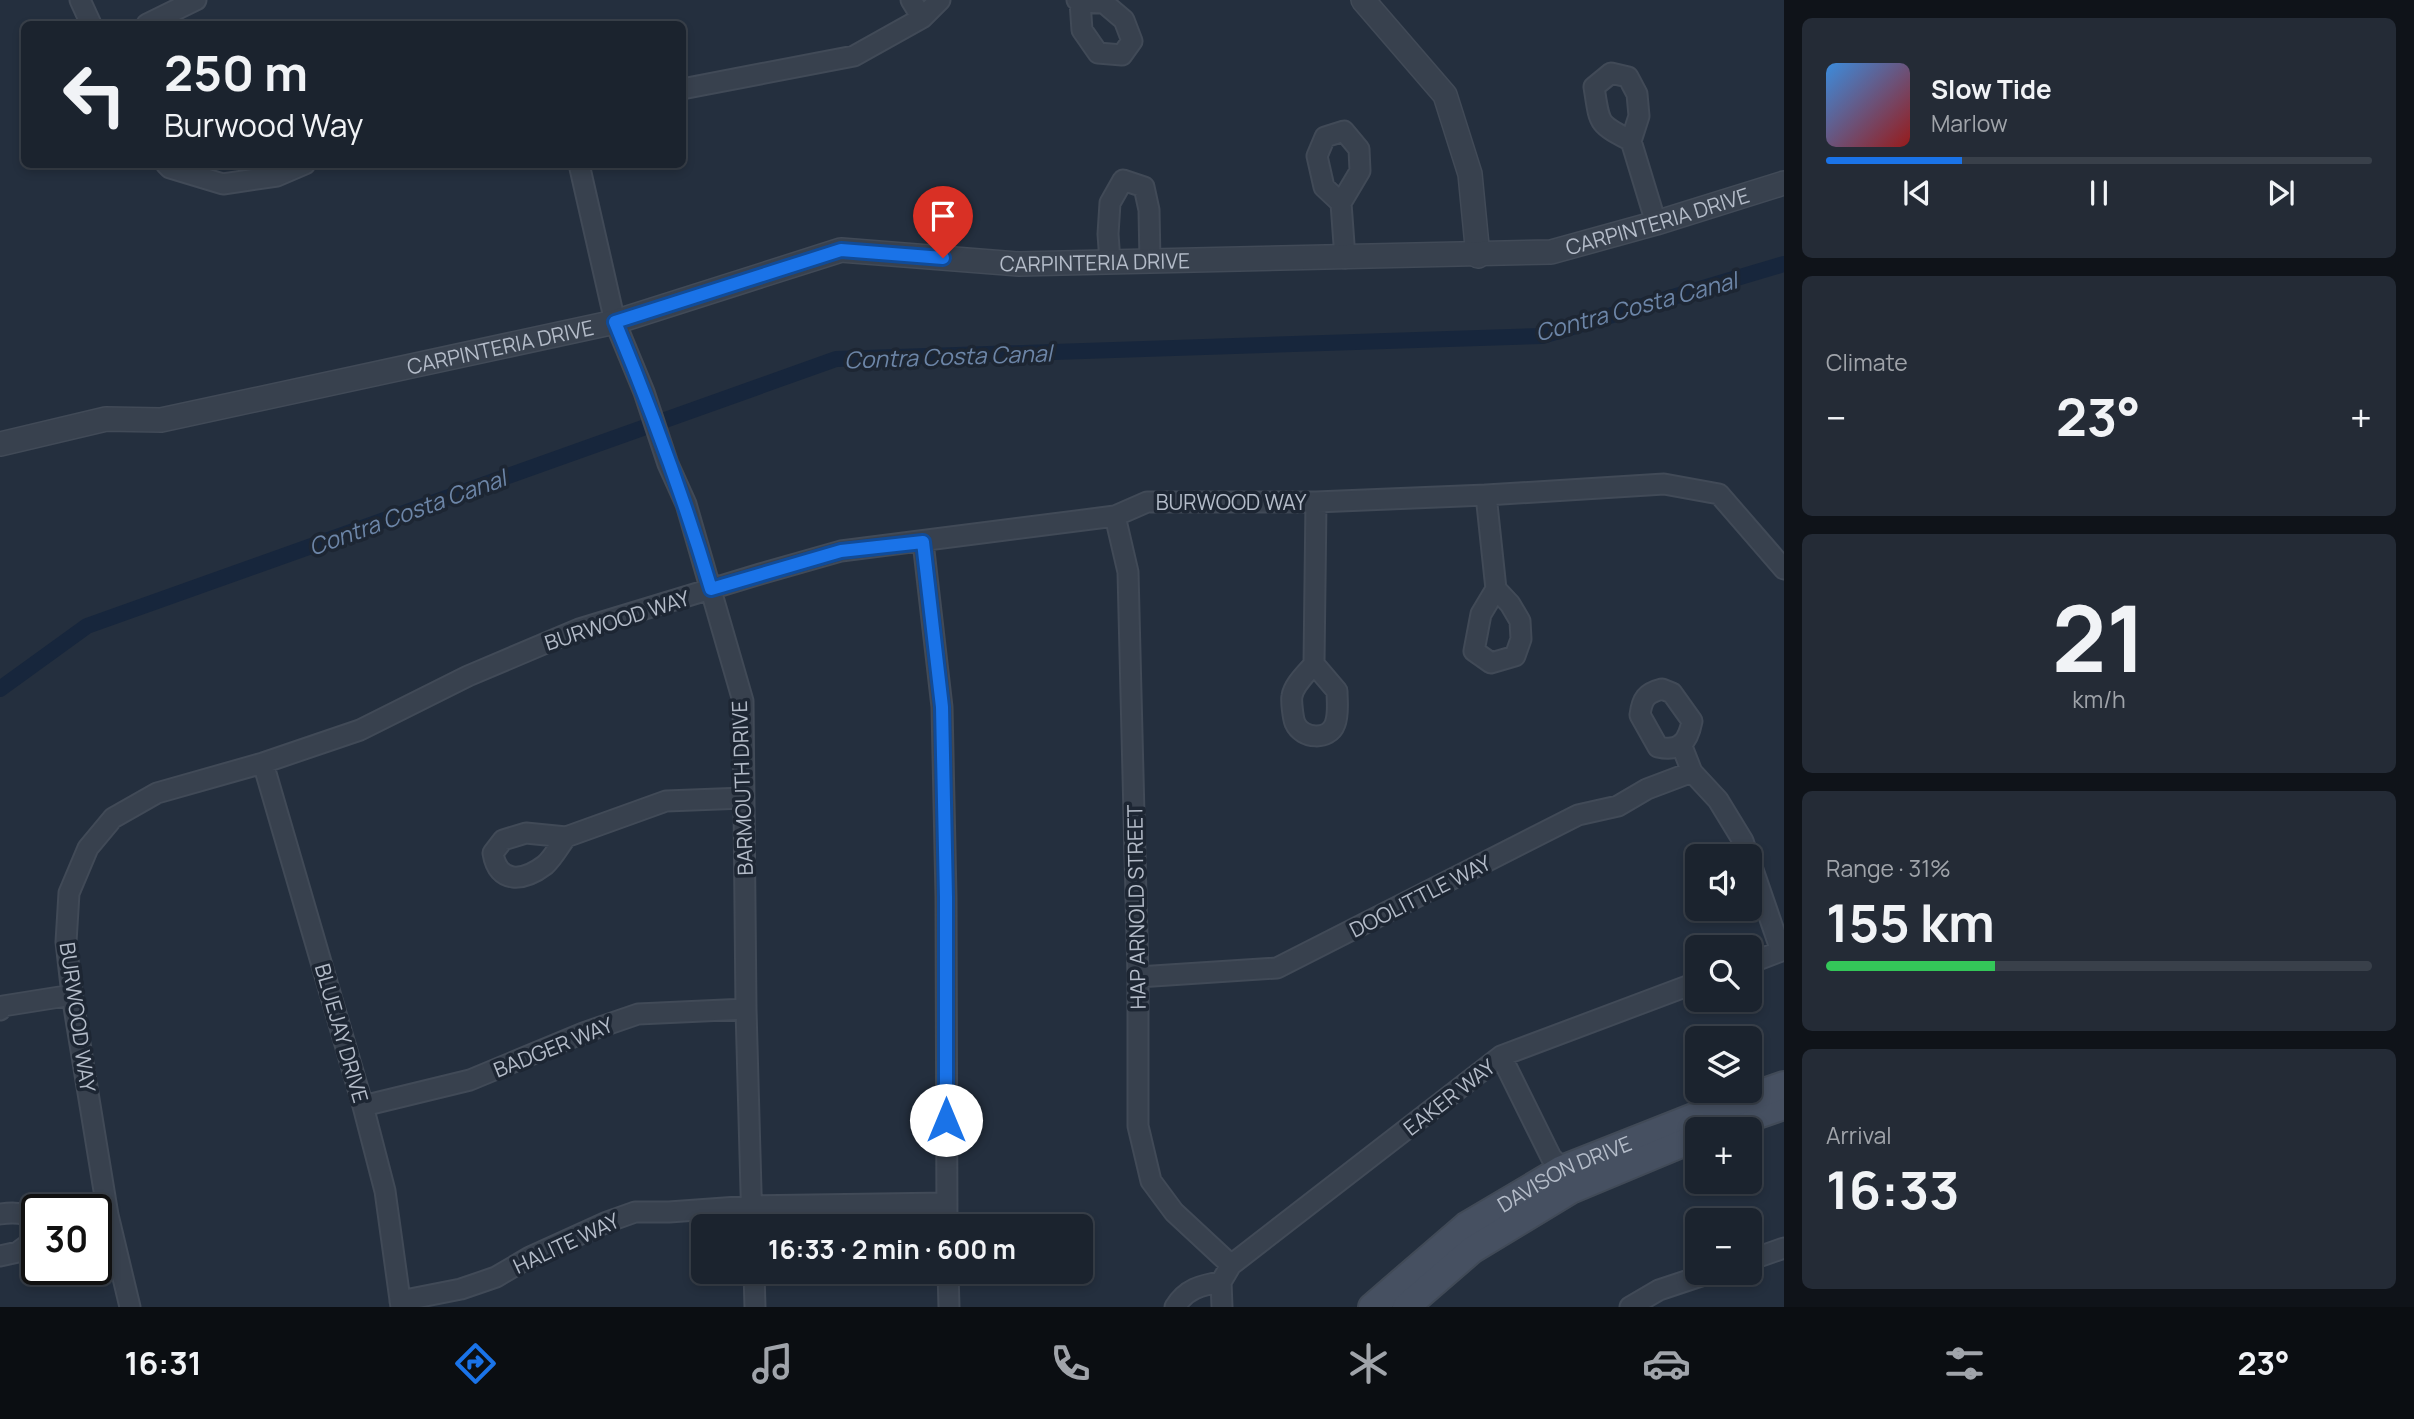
<!DOCTYPE html>
<html lang="en">
<head>
<meta charset="utf-8">
<style>
	:root { --surface:#1b232e; --page:#242b36; --text:#f1f3f6; --muted:#a0a4aa; --line:#39404a; --accent:#1a73e8 }
	body { margin:0; font-family:Manrope,sans-serif; background:var(--page); color:var(--text); height:100vh; display:flex; flex-direction:column; font-size:26px; white-space:nowrap }
	* { box-sizing:border-box; margin:0 }
	p { font-size:23px; color:var(--muted) }
	.icon { flex:none; width:38px; height:38px; fill:none; stroke:currentColor; stroke-width:2; stroke-linecap:round; stroke-linejoin:round }
	.map { position:relative; flex:1; overflow:hidden }
	.sheet { display:flex; flex-direction:column; gap:18px; padding:18px; background:#0f1319; width:630px }
	.sheet>* { flex:none }
	.hud { position:absolute; left:21px; top:21px; width:665px; height:147px; border-radius:10px; box-shadow:0 4px 10px #0003,0 0 0 2px var(--line); background:#1b232e; color:var(--text); overflow:hidden }
	.buttons { position:absolute; left:1685px; top:844px; display:grid; gap:14px }
	.buttons a { display:grid; place-items:center; width:77px; height:77px; border-radius:10px; background:var(--surface); box-shadow:0 4px 10px #0003,0 0 0 2px var(--line); font-size:35px }
	.speed { position:absolute; left:21px; top:1194px; display:flex; gap:14px; font-size:35px; font-weight:700; text-align:center }
	.speed>* { display:grid; place-content:center; width:91px; height:91px; border-radius:50%; background:var(--surface); box-shadow:0 4px 10px #0003,0 0 0 2px var(--line); line-height:1 }
	.speed .limit { border:4px solid #111; border-radius:10px; background:#fff; color:#111 }
	.pin { position:absolute; display:grid; place-items:center; width:60px; height:60px; color:#fff; margin:-72px -30px; border-radius:50% 50% 50% 0; rotate:-45deg; box-shadow:0 0 7px #0007 }
	.pin .icon { rotate:45deg }
	.me { position:absolute; width:77px; margin:-38px; rotate:0deg; stroke-linejoin:round; filter:drop-shadow(0 0 5px #0008) }
	.turn { display:flex; align-items:center; gap:24px; height:147px; padding:0 28px; font-size:32px }
	.turn .icon { width:91px; height:91px; stroke-width:2.5 }
	.turn b { display:block; font-size:49px; line-height:60px }
	.big { font-size:52px; font-weight:700; line-height:1.1 }
	.sheet .card { flex:1; display:flex; flex-direction:column; justify-content:center; gap:10px; min-width:0; padding:0 24px; border-radius:10px; background:var(--page) }
	.sheet .dial { align-items:center; gap:0 }
	.dial b { font-size:91px; line-height:1 }
	.song { display:flex; align-items:center; gap:21px }
	.cover { width:84px; height:84px; border-radius:10px; background:linear-gradient(135deg,hsl(210 70% 55%),hsl(0 70% 35%)) }
	.played { height:7px; border-radius:4px; background:linear-gradient(90deg,var(--accent) 25%,var(--line) 25%) }
	.keys { display:flex; justify-content:space-around; direction:ltr }
	.heat { display:flex; justify-content:space-between; align-items:center; font-size:38px; direction:ltr }
	.charge { height:10px; border-radius:5px; background:linear-gradient(90deg,#34c759 31%,var(--line) 0) }
	.trip { position:absolute; left:691px; top:1214px; width:402px; height:70px; border-radius:10px; background:var(--surface); box-shadow:0 4px 10px #0003,0 0 0 2px var(--line); font-weight:700; line-height:70px; text-align:center }
	.tab-bar { display:flex; height:112px; justify-content:space-around; align-items:center; background:#0b0e12; color:var(--muted) }
	.tab-bar .icon { width:49px; height:49px }
	.tab-bar .current { color:var(--accent) }
	.tab-bar b { font-size:32px; color:var(--text) }
	main { display:flex; flex:1; min-height:0 }
	.map>svg:first-child { display:block }
</style>
</head>
<body>
<main>
<div class="map">
<svg width="1784" height="1307" viewBox="0 0 1784 1307">
	<rect width="100%" height="100%" fill="#242f3e"/>
	<g fill="none" stroke-linecap="round" stroke-linejoin="round">
		<path stroke="#17263c" stroke-width="16" d="M 0,689 L 87,626 L 836,359 L 1542,336 L 1784,264"/>
		<g stroke="#414a57" stroke-width="23">
			<path id="minor" d="M 80,0 L 91,24
				M 911,0 L 922,18
				M 1077,0 L 1080,2 L 1082,30 L 1098,53 L 1122,55 L 1132,41 L 1124,20 L 1104,3 L 1080,2
				M 147,24 L 196,0
				M 682,89 L 854,56 L 922,18 L 940,0
				M 1631,141 C 1597,123 1600,125 1594,87 L 1611,73 L 1628,77 L 1637,94 L 1639,116 L 1631,141 L 1656,223
				M 166,164 L 170,168 L 223,184 L 277,176 L 305,164
				M 579,164 L 615,322 L 644,392 L 668,464 L 686,504 L 743,701 L 746,1009 L 752,1227
				M 1341,203 L 1324,187 L 1317,156 L 1325,137 L 1344,131 L 1359,149 L 1360,171 L 1341,203 L 1345,258
				M 1110,262 L 1108,234 L 1110,203 L 1123,180 L 1144,187 L 1149,210 L 1150,261
				M 1486,495 L 1496,589 L 1510,604 L 1520,621 L 1521,639 L 1515,656 L 1491,663 L 1474,651 L 1481,614 L 1496,589
				M 1115,516 L 1128,572 L 1138,977 L 1138,1126 L 1151,1181 L 1174,1212 L 1231,1265
				M 923,542 L 942,707 L 946,897 L 947,1227
				M 1314,664 L 1337,691 C 1337,701 1339,714 1335,724 C 1329,741 1302,739 1295,723 C 1293,718 1291,701 1292,696 C 1294,684 1307,673 1314,664 L 1316,502
				M 1662,689 L 1672,693 L 1692,721 C 1688,742 1680,752 1658,747 L 1640,715 C 1642,699 1646,693 1662,689 Z
				M 1681,744 L 1692,772 L 1718,800 L 1743,841 L 1748,856
				M 263,763 L 363,1106 L 385,1191 L 401,1307
				M 566,837 C 560,845 553,858 545,865 C 524,881 498,885 493,853 L 503,840 L 526,833 L 566,837 L 666,801 L 744,798
				M 1750,861 L 1781,951
				M 1750,963 L 1784,950
				M 1138,977 L 1277,968 L 1578,815 L 1618,806 L 1647,789 L 1692,772
				M 0,1010 L 3,1006 L 72,995
				M 1501,1056 L 1551,1157 L 1562,1169 L 1566,1179
				M 363,1106 L 470,1080 L 583,1033 L 638,1014 L 746,1009
				M 0,1214 C 13,1212 27,1212 37,1221
				M 0,1256 L 18,1252 L 37,1238
				M 1750,1260 L 1784,1248
				M 754,1272 L 755,1307
				M 948,1272 L 949,1307
				M 400,1301 L 461,1289 L 496,1277 L 530,1257 L 607,1222 L 635,1212 L 669,1212 L 752,1206 L 946,1203
				M 130,1307 L 108,1215 L 72,995 L 66,942 L 69,893 L 88,848 L 113,818 L 157,793 L 263,763 L 360,730 L 468,676 L 579,629 L 760,574 L 841,551 L 1115,516 L 1147,502 L 1316,502 L 1486,495 L 1664,484 L 1719,494 L 1784,569
				M 1175,1307 C 1186,1289 1201,1285 1221,1282
				M 1222,1307 L 1221,1282 L 1231,1265 L 1501,1056 L 1698,982
				M 1630,1307 L 1659,1290 L 1713,1272"/>
		</g>
		<g stroke="#414a57" stroke-width="26">
			<g id="tertiary">
				<path d="M 1363,0 L 1445,95 L 1470,174 L 1478,256"/>
				<path id="s1" d="M 0,444 L 106,419 L 161,420 L 615,322 L 841,250 L 1019,264 L 1551,252 L 1656,223 L 1784,183"/>
			</g>
		</g>
		<g stroke="#414a57" stroke-width="30">
			<g id="secondary">
				<path d="M 1717,1129 L 1784,1106"/>
				<path id="s2" d="M 1372,1307 L 1466,1226 L 1562,1169 L 1701,1114 L 1784,1085"/>
				<path d="M 1406,1307 L 1472,1250 L 1571,1190 L 1698,1137"/>
			</g>
		</g>
		<use href="#minor" stroke="#38414e" stroke-width="19"/>
		<use href="#tertiary" stroke="#38414e" stroke-width="23"/>
		<use href="#secondary" stroke="#465061" stroke-width="26"/>
	</g>
	<g fill="none" stroke-linecap="round" stroke-linejoin="round">
		<g stroke="#114b97" stroke-width="18">
			<path id="route" d="M 943,258 L 841,250 L 615,322 C 651,409 684,498 711,589 L 841,551 L 923,542 L 942,707 L 946,897 L 946,1120"/>
		</g>
		<use href="#route" stroke="#1a73e8" stroke-width="12"/>
	</g>
	<g text-anchor="middle" dominant-baseline="central" stroke-width="7" stroke-linejoin="round" paint-order="stroke">
		<g font-size="21" fill="#b4bcc9" stroke="#1d2633">
			<text stroke="none"><textPath href="#s1" startOffset="1687">CARPINTERIA DRIVE</textPath></text>
			<text stroke="none"><textPath href="#s1" startOffset="1120">CARPINTERIA DRIVE</textPath></text>
			<text stroke="none"><textPath href="#s1" startOffset="511">CARPINTERIA DRIVE</textPath></text>
			<text x="1231" y="502">BURWOOD WAY</text>
			<text transform="translate(617 620) rotate(-18)">BURWOOD WAY</text>
			<text transform="translate(742 788) rotate(-92)">BARMOUTH DRIVE</text>
			<text transform="translate(1420 896) rotate(-27)">DOOLITTLE WAY</text>
			<text transform="translate(1136 907) rotate(-91)">HAP ARNOLD STREET</text>
			<text transform="translate(78 1017) rotate(82)">BURWOOD WAY</text>
			<text transform="translate(342 1033) rotate(74)">BLUEJAY DRIVE</text>
			<text transform="translate(553 1047) rotate(-22)">BADGER WAY</text>
			<text transform="translate(1449 1097) rotate(-38)">EAKER WAY</text>
			<text stroke="none"><textPath href="#s2" startOffset="236">DAVISON DRIVE</textPath></text>
			<text transform="translate(566 1243) rotate(-25)">HALITE WAY</text>
		</g>
		<g font-size="23" font-style="italic" fill="#6d86a8" stroke="#1d2633">
			<text transform="translate(1636 306) rotate(-15)">Contra Costa Canal</text>
			<text transform="translate(948 356) rotate(-2)">Contra Costa Canal</text>
			<text transform="translate(407 512) rotate(-20)">Contra Costa Canal</text>
		</g>
	</g>
</svg>
<div class="buttons">
<a><svg class="icon" aria-label="sound" viewBox="0 0 24 24"><path d="M4 9h4l5-4v14l-5-4H4zM17 9q2 3 0 6"/></svg></a>
<a><svg class="icon" aria-label="search" viewBox="0 0 24 24"><circle cx="10" cy="10" r="6"/><path d="M15 15l6 6"/></svg></a>
<a><svg class="icon" aria-label="layers" viewBox="0 0 24 24"><path d="M12 4l9 5-9 5-9-5zM3 14l9 5 9-5"/></svg></a>
<a>+</a>
<a>−</a>
</div>
<div class="speed"><div class="limit">30</div></div>
<div class="pin" style="left:943px;top:258px;background:#d93025"><svg class="icon" aria-label="arrive" viewBox="0 0 24 24"><path d="M6 21V4h12l-3 4 3 4H6"/></svg></div>
<svg class="me" style="left:946px;top:1120px" viewBox="-20 -20 40 40"><circle r="19" fill="#fff"/><path d="M0-13L10 11 0 6-10 11z" fill="#1a73e8"/></svg>
<div class="trip">16:33 · 2 min · 600 m</div>
<div class="hud">
<div class="turn"><svg class="icon" aria-label="left" viewBox="0 0 24 24"><path d="M17 20v-9H6M10 6l-5 5 5 5"/></svg><div><b>250 m</b>Burwood Way</div></div>
</div>
</div>
<section class="sheet">
<div class="card">
<div class="song"><i class="cover"></i><div><b>Slow Tide</b><p>Marlow</p></div></div>
<div class="played"></div>
<div class="keys"><svg class="icon" aria-label="previous" viewBox="0 0 24 24"><path d="M18 5L8 12l10 7zM5 5v14"/></svg><svg class="icon" aria-label="pause" viewBox="0 0 24 24"><path d="M8 5v14M16 5v14"/></svg><svg class="icon" aria-label="next" viewBox="0 0 24 24"><path d="M6 5l10 7-10 7zM19 5v14"/></svg></div>
</div>
<div class="card"><p>Climate</p>
<div class="heat"><a>−</a><b class="big">23°</b><a>+</a></div>
</div>
<div class="card dial"><b>21</b><p>km/h</p></div>
<div class="card"><p>Range · 31%</p><b class="big">155 km</b><div class="charge"></div></div>
<div class="card"><p>Arrival</p><b class="big">16:33</b></div>
</section>
</main>
<nav class="tab-bar">
<b>16:31</b>
<svg class="icon current" aria-label="directions" viewBox="0 0 24 24"><path d="M12 3l9 9-9 9-9-9zM9 14v-3h6M13 9l2 2-2 2"/></svg>
<svg class="icon" aria-label="music" viewBox="0 0 24 24"><path d="M9 18V5l10-2v13"/><circle cx="6" cy="18" r="3"/><circle cx="16" cy="16" r="3"/></svg>
<svg class="icon" aria-label="phone" viewBox="0 0 24 24"><path d="M5 4h4l2 5-3 2q2 4 5 5l2-3 5 2v4C11 20 4 13 5 4z"/></svg>
<svg class="icon" aria-label="climate" viewBox="0 0 24 24"><path d="M12 3v18M4 7l16 10M4 17L20 7"/></svg>
<svg class="icon" aria-label="car" viewBox="0 0 24 24"><path d="M5 17H2v-5l4-1 3-4h7l3 4 3 1v5h-3M9 17h6M6 11h13"/><circle cx="7" cy="17" r="2"/><circle cx="17" cy="17" r="2"/></svg>
<svg class="icon" aria-label="filters" viewBox="0 0 24 24"><path d="M4 7h16M4 17h16"/><circle cx="9" cy="7" r="2"/><circle cx="15" cy="17" r="2"/></svg>
<b>23°</b>
</nav>
</body>
</html>
